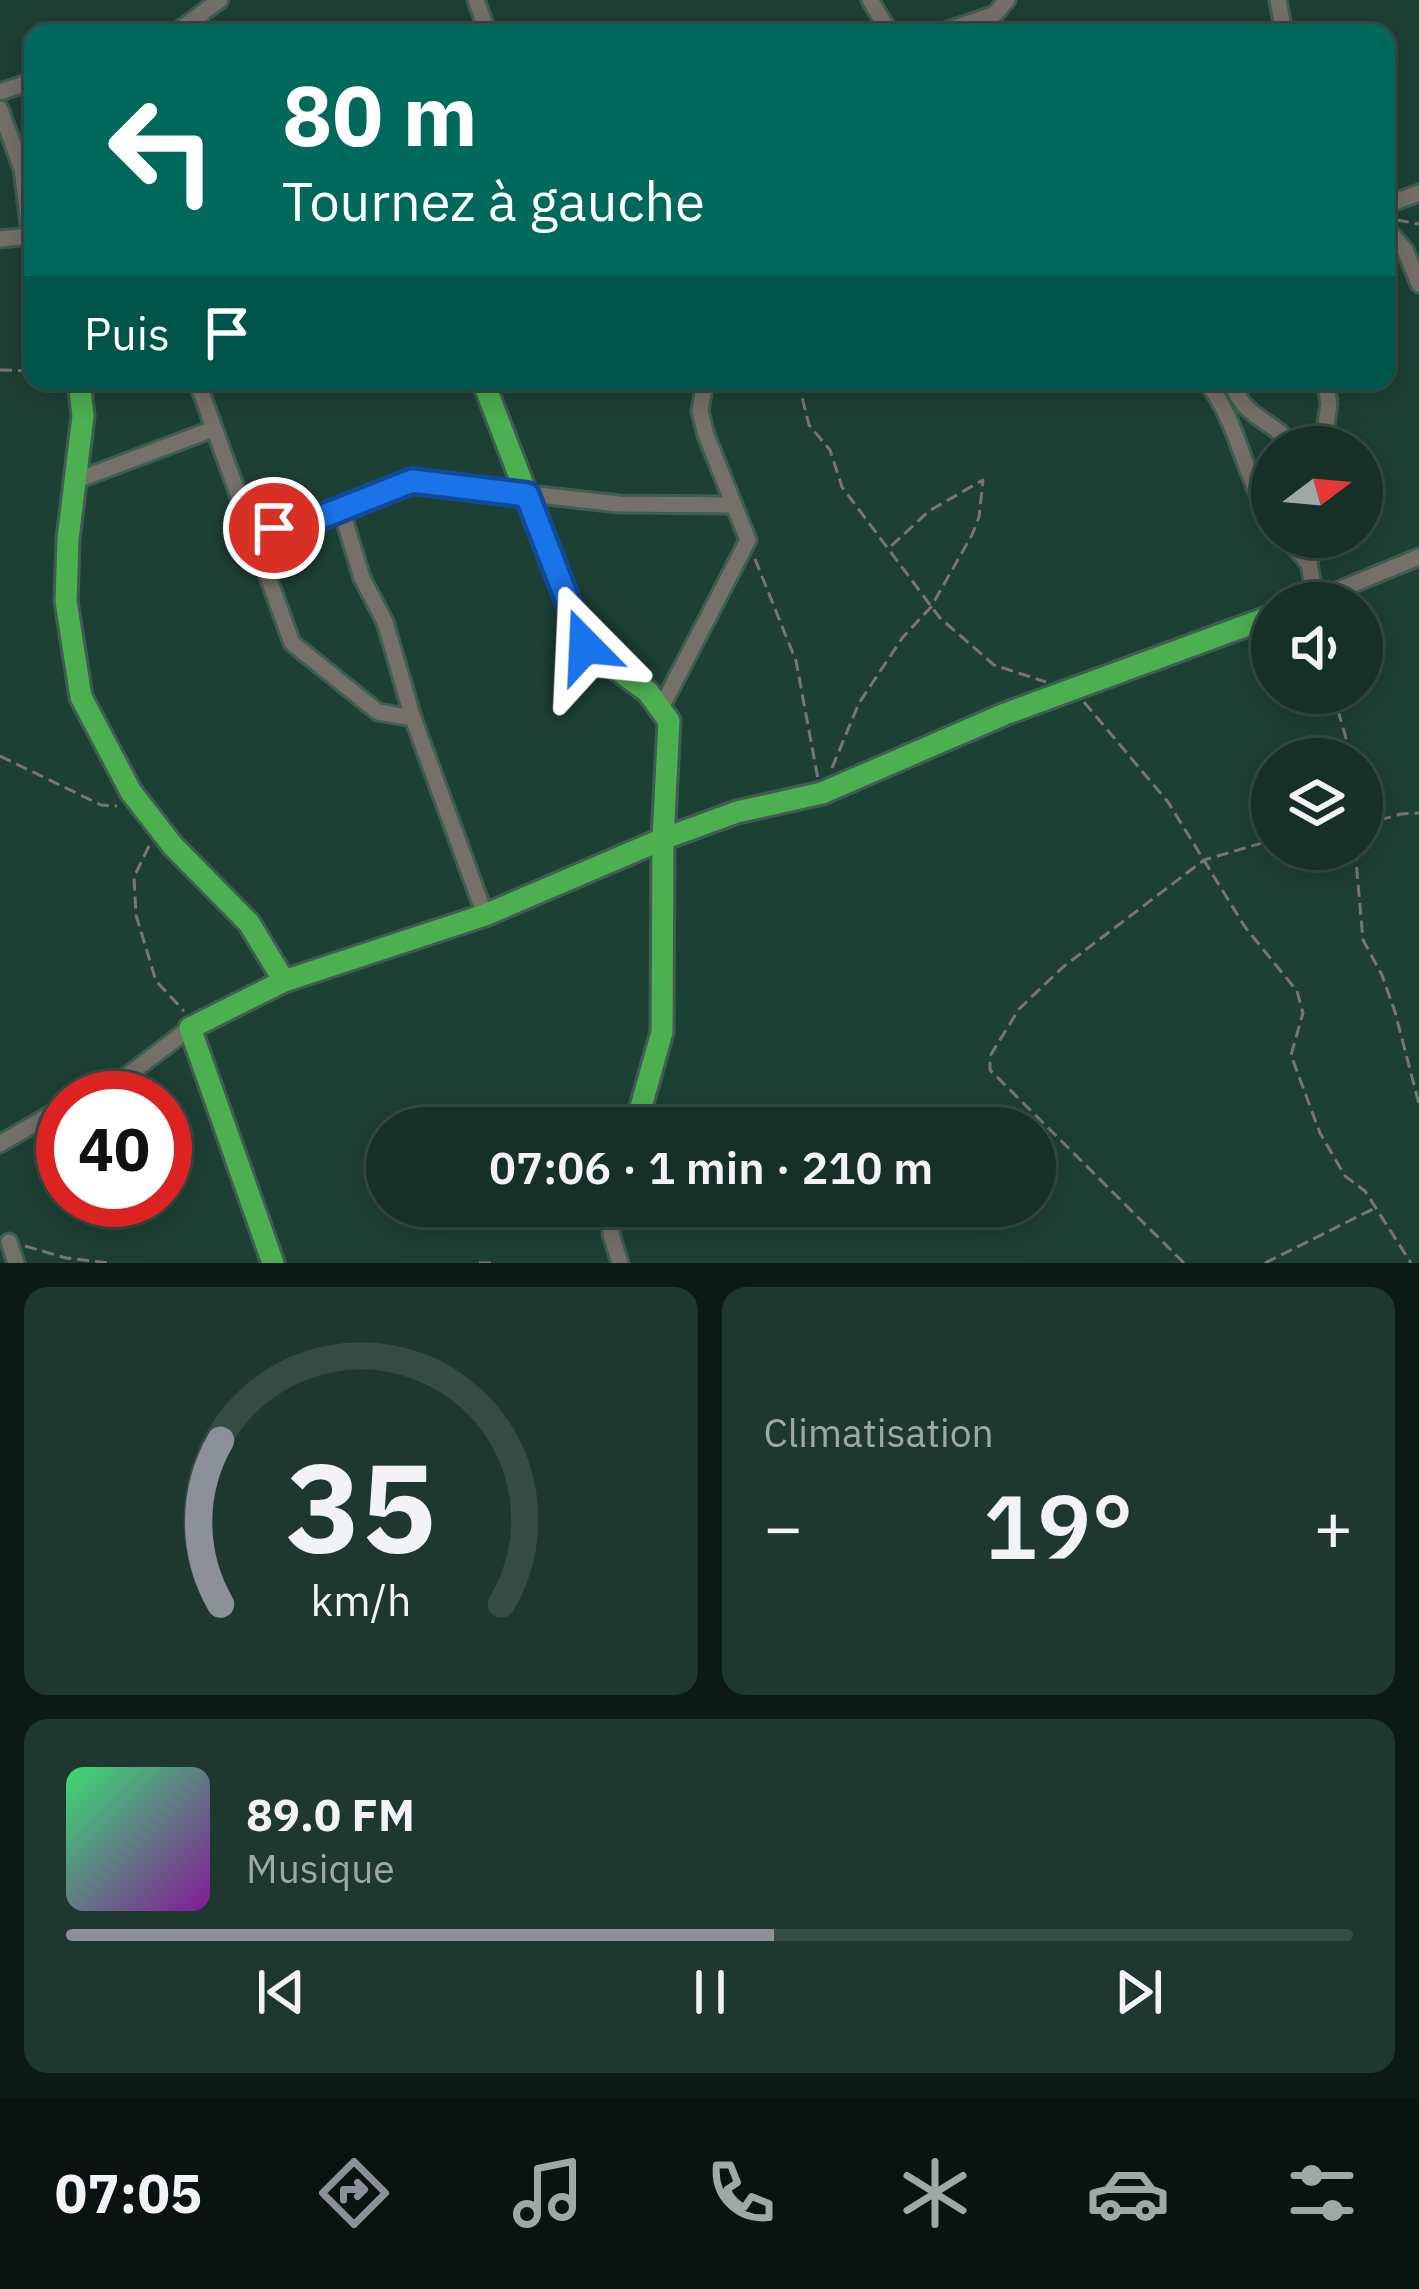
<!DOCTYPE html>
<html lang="fr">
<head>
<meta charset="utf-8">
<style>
	:root { --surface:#163027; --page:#1f382f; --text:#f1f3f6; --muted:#9ea9a7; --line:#354b44; --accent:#8c9099 }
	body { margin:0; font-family:"IBM Plex Sans",sans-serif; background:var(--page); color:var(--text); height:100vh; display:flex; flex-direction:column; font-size:45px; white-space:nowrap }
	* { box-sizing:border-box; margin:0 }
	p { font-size:39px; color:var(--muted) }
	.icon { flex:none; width:66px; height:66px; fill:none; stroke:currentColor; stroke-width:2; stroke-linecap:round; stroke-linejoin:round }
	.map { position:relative; height:1263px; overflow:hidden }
	.details { display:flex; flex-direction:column; gap:24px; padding:24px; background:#0c1a15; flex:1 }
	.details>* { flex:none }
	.guide { position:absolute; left:24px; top:24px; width:1371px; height:366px; border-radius:24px; box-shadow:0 6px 30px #0003,0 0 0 3px var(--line); background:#00695c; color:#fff; overflow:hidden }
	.needle { width:78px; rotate:74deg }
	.buttons { position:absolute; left:1251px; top:426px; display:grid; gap:24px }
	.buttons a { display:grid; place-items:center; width:132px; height:132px; border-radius:50%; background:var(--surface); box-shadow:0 6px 30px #0003,0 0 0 3px var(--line); font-size:60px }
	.speed { position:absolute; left:36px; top:1071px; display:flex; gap:24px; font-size:60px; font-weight:700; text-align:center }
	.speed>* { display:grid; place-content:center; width:156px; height:156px; border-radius:50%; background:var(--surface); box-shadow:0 6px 30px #0003,0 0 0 3px var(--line); line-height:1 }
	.speed .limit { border:18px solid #d22; background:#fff; color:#111 }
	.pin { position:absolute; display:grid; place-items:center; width:102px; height:102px; color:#fff; margin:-51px; border:6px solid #fff; border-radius:50%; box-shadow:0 3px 12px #0007 }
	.me { position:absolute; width:132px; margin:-66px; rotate:339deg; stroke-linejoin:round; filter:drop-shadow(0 0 9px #0008) }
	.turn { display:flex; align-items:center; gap:42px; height:252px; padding:0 60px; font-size:54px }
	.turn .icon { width:156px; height:156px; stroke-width:2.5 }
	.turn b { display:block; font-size:84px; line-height:102px }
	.then { display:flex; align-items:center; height:114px; padding:0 60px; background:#0003; gap:24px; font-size:45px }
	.big { font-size:90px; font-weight:600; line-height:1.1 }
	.details .widget { flex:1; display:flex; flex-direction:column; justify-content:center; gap:18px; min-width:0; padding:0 42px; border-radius:24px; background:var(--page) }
	.details .dial { align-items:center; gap:0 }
	.dial svg { height:312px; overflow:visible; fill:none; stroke:var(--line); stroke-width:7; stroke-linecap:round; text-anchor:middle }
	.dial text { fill:var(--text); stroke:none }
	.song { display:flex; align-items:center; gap:36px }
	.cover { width:144px; height:144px; border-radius:18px; background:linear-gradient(135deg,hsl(140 70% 55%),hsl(290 70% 35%)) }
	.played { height:12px; border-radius:6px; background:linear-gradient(90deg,var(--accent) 55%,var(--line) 55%) }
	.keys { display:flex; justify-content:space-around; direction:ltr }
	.heat { display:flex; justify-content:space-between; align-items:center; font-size:66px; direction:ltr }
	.details .tiles { flex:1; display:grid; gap:24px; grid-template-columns:1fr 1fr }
	.widget:last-child { grid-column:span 2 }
	.trip { position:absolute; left:366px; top:1107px; width:690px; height:120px; border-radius:60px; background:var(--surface); box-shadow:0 6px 30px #0003,0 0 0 3px var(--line); font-weight:600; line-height:120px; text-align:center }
	.tabs { display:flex; height:192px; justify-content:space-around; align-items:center; background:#091310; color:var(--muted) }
	.tabs .icon { width:84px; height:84px }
	.tabs .selected { color:var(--accent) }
	.tabs b { font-size:54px; color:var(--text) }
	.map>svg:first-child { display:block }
</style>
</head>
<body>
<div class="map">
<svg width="1419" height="1263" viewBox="0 0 1419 1263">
	<rect width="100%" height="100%" fill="#1d4034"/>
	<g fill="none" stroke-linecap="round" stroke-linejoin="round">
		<g stroke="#3f5d52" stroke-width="21">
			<path id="street" d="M 476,0 L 488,33
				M 870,0 L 890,33
				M 1278,0 L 1284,33
				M 175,33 L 220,0
				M 940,33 L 995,14 L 1007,0
				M 0,92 L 33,81
				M 0,109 L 22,169 L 33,258
				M 1386,205 L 1419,193
				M 1386,228 L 1405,250 L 1419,284
				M 0,239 L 29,236
				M 197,381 L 292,643 L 378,712 L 413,718 L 485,915
				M 1206,381 C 1240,424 1242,475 1272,518
				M 1232,381 C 1242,419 1272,418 1294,447
				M 1323,447 L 1329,403 L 1325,381
				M 75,481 L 213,429
				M 341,509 L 362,578 L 385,622 L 413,718
				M 249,531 L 311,521 L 412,481 L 619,504 L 734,505
				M 1286,537 L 1309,564 L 1316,600
				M 1309,564 L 1315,537
				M 1307,603 L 1419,557
				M 661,708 L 748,540 L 706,435 L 700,411 L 705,381
				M 83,1098 L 128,1075 L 190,1028
				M 0,1144 L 63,1107
				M 612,1206 L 611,1234 L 620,1263
				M 9,1242 L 16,1263"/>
		</g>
		<g stroke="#3f5d52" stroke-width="27">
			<path id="fast" d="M 79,381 L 83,416 L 68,539 L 66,601 L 81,697 L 131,792 L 173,846 L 249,923 L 284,981
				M 483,381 L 585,646 L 648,692 L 669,721 L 663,839 L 662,1032 L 635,1128
				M 273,1263 L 190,1028 L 284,981 L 485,915 L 663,839 L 737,812 L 822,793 L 1005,714 L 1272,616"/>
		</g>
		<path stroke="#767870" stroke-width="3" stroke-dasharray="12 6" stroke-linecap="butt" d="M 1397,220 L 1419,224
			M 0,370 L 33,371
			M 798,381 L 809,425 L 830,450 L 842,487 L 940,618 L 994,665 L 1046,682
			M 985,381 C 1004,390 1028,397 1045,381
			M 755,559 L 796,661 L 818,779
			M 1333,693 L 1352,759
			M 1084,702 L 1168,802 L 1245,927 L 1297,991 L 1303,1013 L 1291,1055 L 1320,1133 L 1345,1176 L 1365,1191 L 1411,1263
			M 0,756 L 101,805 L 117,806
			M 832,768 L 859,703 L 903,637 L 931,607 L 972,535 L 979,517 L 983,480 L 929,511 L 890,547
			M 1362,825 L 1401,814 L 1419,813
			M 149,846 L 134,877 L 136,915 L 156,981 L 184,1011
			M 1355,849 L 1363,940 L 1382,975 L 1395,1012 L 1419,1104
			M 25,1246 L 66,1258 L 109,1263
			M 479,1263 L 494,1263
			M 1184,1263 L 990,1070 L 990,1056 L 1019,1009 L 1063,967 L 1204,860 L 1272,840
			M 1265,1263 L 1373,1209"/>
		<use href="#street" stroke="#757168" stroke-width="15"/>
		<use href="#fast" stroke="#4caf50" stroke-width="21"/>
	</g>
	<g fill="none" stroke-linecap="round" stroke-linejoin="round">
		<g stroke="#114b97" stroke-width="30">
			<path id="route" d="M 274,528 L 311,521 L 412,481 L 527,495 L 585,646"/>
		</g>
		<use href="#route" stroke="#1a73e8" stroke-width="21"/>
	</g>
</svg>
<div class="buttons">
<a><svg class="needle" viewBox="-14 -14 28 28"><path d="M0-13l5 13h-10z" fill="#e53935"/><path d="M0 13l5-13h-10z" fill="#9ea9a7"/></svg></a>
<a><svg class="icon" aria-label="sound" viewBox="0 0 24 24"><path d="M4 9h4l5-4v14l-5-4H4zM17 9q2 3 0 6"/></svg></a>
<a><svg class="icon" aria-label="layers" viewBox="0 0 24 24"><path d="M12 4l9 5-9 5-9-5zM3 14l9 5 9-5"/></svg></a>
</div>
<div class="speed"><div class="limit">40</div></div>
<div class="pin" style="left:274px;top:528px;background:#d93025"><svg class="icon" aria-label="arrive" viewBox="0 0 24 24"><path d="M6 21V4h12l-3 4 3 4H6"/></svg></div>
<svg class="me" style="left:585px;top:646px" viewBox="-20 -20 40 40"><path d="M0-17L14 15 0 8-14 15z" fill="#1a73e8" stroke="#fff" stroke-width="4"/></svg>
<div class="trip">07:06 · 1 min · 210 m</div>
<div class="guide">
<div class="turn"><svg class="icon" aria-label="left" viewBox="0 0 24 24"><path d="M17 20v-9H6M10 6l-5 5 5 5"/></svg><div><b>80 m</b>Tournez à gauche</div></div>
<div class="then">Puis<svg class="icon" aria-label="arrive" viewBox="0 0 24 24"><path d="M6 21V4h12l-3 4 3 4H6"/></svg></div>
</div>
</div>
<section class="details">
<div class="tiles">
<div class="widget dial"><svg viewBox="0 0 100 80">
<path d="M14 69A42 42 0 1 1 86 69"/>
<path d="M14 69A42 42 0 0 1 14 27" stroke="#8c9099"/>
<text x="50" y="56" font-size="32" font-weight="700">35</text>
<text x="50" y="72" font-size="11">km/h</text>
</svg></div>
<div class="widget"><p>Climatisation</p>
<div class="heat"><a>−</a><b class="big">19°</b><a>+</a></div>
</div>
<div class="widget">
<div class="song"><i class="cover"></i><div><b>89.0 FM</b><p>Musique</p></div></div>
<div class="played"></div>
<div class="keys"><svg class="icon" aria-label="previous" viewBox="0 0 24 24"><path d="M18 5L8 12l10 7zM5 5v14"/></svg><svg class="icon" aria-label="pause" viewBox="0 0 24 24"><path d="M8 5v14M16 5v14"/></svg><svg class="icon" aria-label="next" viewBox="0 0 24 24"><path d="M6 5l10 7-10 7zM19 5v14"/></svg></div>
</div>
</div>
</section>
<nav class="tabs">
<b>07:05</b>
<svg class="icon selected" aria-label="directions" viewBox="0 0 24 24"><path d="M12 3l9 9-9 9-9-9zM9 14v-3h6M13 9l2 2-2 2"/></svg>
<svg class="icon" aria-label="music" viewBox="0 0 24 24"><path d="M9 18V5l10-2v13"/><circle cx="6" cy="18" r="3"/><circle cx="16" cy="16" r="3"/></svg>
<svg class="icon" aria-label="phone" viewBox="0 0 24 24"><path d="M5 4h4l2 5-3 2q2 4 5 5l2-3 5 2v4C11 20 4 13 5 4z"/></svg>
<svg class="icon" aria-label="climate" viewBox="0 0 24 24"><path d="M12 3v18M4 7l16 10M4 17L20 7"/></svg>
<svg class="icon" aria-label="car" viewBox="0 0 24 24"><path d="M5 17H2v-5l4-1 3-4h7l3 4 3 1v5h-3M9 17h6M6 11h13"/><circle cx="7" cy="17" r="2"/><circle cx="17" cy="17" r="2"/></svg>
<svg class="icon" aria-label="filters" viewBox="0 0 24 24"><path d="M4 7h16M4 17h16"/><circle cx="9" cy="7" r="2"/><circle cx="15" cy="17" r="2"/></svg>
</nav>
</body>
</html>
